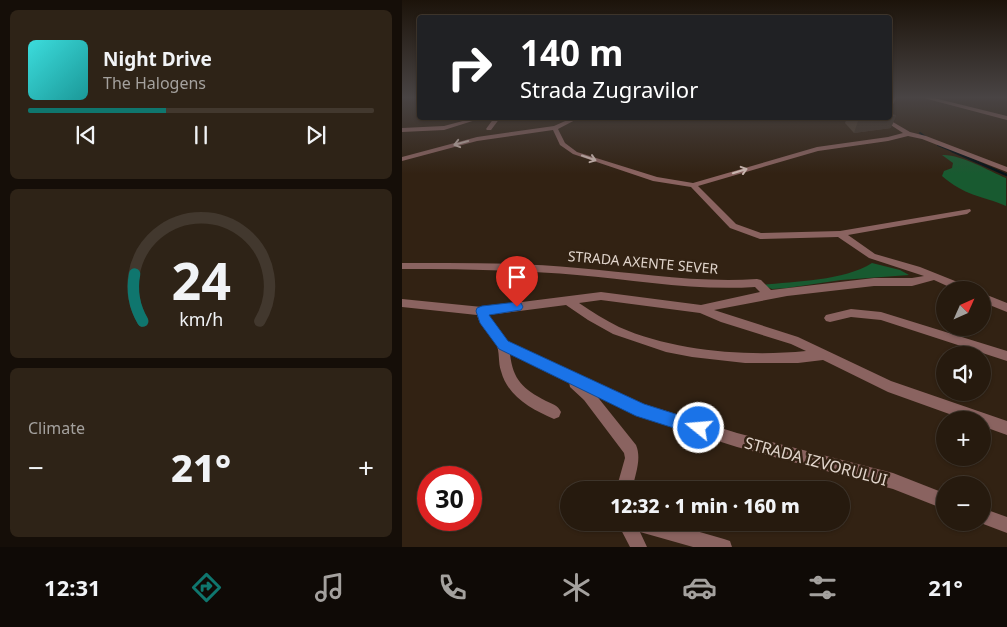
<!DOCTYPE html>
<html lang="en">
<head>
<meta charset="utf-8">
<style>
	:root { --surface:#261a0e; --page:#2e2317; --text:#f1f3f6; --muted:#a4a19e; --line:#42382e; --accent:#0f766e }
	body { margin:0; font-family:"Noto Sans",sans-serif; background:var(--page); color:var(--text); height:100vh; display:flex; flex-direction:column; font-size:19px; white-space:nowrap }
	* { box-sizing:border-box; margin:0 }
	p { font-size:16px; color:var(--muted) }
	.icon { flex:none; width:28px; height:28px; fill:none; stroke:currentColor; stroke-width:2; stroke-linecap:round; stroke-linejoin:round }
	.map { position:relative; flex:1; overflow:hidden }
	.side { display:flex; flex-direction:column; gap:10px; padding:10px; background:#150e08; width:402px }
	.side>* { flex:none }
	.banner { position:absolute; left:15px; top:15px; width:475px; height:105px; border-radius:5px; box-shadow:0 1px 4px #0004,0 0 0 1px var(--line); background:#202124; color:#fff; overflow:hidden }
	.needle { width:32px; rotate:45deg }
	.buttons { position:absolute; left:534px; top:281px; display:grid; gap:10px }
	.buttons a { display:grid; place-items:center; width:55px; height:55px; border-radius:50%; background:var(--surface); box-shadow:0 1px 4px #0004,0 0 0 1px var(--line); font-size:25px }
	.speed { position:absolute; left:15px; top:466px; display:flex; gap:10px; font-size:25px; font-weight:700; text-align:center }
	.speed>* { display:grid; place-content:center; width:65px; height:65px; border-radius:50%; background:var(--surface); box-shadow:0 1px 4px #0004,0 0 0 1px var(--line); line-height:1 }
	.speed .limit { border:8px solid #d22; background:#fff; color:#111 }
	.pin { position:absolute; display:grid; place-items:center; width:42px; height:42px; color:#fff; margin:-51px -21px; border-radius:50% 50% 50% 0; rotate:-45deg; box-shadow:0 0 5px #0007 }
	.pin .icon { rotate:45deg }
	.me { position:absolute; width:55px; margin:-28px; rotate:287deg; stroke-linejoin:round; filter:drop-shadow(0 0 4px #0008) }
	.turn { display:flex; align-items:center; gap:18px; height:105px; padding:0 20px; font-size:22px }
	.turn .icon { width:65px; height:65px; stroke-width:2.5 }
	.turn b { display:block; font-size:35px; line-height:42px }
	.big { font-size:38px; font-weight:800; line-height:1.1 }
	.side .card { flex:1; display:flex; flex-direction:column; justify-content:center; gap:8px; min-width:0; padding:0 18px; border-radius:8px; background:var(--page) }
	.side .dial { align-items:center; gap:0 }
	.dial svg { height:130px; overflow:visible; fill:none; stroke:var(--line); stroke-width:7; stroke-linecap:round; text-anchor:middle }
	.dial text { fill:var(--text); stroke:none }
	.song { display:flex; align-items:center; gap:15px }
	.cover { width:60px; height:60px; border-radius:8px; background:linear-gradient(135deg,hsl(180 70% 55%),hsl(180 70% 35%)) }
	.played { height:5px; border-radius:2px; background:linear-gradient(90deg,var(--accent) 40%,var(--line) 40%) }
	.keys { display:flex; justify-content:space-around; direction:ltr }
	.heat { display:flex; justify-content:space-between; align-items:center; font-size:28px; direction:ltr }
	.trip { position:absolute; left:158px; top:481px; width:290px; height:50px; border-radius:25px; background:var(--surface); box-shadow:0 1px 4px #0004,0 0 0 1px var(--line); font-weight:800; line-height:50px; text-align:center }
	.tabs { display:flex; height:80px; justify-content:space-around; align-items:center; background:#0f0a06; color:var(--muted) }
	.tabs .icon { width:35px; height:35px }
	.tabs .on { color:var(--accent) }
	.tabs b { font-size:22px; color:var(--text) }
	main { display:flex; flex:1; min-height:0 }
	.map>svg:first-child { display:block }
</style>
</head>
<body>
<main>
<section class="side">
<div class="card">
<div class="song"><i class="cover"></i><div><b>Night Drive</b><p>The Halogens</p></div></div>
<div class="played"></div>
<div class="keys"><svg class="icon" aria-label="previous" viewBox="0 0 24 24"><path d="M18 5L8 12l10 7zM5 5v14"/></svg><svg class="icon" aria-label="pause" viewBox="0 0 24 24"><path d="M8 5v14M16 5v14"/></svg><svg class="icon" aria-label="next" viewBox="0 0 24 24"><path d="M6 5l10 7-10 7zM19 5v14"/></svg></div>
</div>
<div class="card dial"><svg viewBox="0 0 100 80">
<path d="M14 69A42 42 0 1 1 86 69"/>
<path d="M14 69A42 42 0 0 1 9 40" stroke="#0f766e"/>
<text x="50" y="56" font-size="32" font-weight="700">24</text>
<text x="50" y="72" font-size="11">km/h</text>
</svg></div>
<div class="card"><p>Climate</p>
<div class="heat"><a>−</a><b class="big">21°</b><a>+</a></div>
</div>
</section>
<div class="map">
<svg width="605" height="547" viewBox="0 0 605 547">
	<rect width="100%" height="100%" fill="#322213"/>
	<path fill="#185a30" d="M 540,155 C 559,154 587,171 604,178 L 604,206 C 578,195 563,196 540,176 L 542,171 L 550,168 L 551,163 Z
		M 470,263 L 498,270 L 507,275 L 439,280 L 385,288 L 370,289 L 360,285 C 393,281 442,281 470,263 Z"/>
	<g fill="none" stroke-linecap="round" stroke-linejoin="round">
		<path stroke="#051318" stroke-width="2" d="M 518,133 L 525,138
			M 536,145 L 553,152"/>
		<path stroke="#051318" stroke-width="2.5" d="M 550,151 L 605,175"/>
		<path fill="#8a6360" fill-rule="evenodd" d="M 489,97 L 495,97 L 490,106 L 488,107 Z
			M 72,118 L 80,118 L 42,130 L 0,132 L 0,128 L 42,126 Z
			M 92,118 L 98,118 L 89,130 L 85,130 L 84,129 Z
			M 170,118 L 177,118 L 156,129 L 163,143 L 175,152 L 255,177 L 291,183 L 415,147 L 486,137 L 501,133 L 478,118 L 484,118 L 508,132 L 524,136 L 605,167 L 605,172 L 520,139 L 506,136 L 486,141 L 416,151 L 296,186 L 334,224 L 359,233 L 438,231 L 568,209 L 569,211 L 565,214 L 446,235 L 473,254 L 518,267 L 568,287 L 569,290 L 554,290 L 532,280 L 510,286 L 472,286 L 385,296 L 312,310 L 396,337 L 489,381 L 605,421 L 605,435 L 580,426 L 580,420 L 564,420 L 486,392 L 421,360 L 396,363 L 343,363 L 290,357 L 264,352 L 211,334 L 186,320 L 164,305 L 86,315 L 87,318 L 105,341 L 242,404 L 335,433 L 491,473 L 542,493 L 542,509 L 491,489 L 335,447 L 240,417 L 194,395 L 234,445 C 240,459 233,475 230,490 L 214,490 L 223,458 L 222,453 L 182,400 L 168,387 L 167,382 L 108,354 C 111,380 121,389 144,401 C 150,404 156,405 159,412 L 157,417 L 152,419 C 129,409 106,397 99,371 C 96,363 98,351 94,344 C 88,334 78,327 75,315 L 0,307 L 0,299 L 80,307 L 199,292 L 299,305 L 358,292 L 353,287 C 293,291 234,280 175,275 C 117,270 58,269 0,269 L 0,263 C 59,263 118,262 176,268 C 236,273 295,283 355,279 L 359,280 L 369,290 L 472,278 L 510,278 L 522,276 L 467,258 L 436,237 L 358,239 L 328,228 L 289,187 L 251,181 L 171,154 L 158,145 L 151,130 L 75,141 L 0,161 L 0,157 L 75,137 L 152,126 ZM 199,300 L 298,313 L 319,322 L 389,344 L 404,351 C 345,357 271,351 217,327 C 203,320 190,312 177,303 Z
			M 580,293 L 605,303 L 605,312 L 580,302 Z
			M 449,309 L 479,312 L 605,351 L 605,361 L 479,320 L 449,317 L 428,322 L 424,321 L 422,318 L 424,315 Z
			M 580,508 L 605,517 L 605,533 L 576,522 L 580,522 Z
			M 215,522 L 263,522 L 322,539 L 328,541 L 330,547 L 291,547 L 238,532 L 245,547 L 228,547 Z"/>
		<path fill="#8a6360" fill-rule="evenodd" d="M 518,97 L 528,97 L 605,116 L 605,120 Z"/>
	</g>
	<path fill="#4d3e30" d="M 445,118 L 488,118 L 489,128 L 452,133 L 443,123 Z"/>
	<path fill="#3f3227" d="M 494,116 L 489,128 L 452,133 L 456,121 L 481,118 L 488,118 L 488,117 Z"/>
	<path fill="#5a4838" stroke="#3f3227" d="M 488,112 L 494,116 L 488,117 Z
		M 453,118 L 481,118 L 456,121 Z"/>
	<defs><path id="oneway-shaft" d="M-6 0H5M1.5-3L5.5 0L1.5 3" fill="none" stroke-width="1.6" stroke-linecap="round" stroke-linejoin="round" transform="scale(1.25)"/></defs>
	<g stroke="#cbb8b1">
		<use href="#oneway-shaft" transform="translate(59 143) rotate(165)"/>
		<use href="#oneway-shaft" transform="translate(187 158) rotate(19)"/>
		<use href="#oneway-shaft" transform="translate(338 171) rotate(-17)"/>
	</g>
	<linearGradient id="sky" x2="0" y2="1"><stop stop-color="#1c130a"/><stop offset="0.56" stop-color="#494444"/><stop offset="1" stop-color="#494444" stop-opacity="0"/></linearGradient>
	<rect width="605" height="174" fill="url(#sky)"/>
	<path fill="#1a73e8" stroke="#114b97" d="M 115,302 L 119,303 L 121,307 L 119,310 L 87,315 L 106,341 L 242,404 L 302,423 L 305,428 L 302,434 L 297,436 L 234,416 L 97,349 L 78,323 L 74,311 L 75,308 L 80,306 Z"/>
	<g text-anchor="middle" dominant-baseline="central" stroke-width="5" stroke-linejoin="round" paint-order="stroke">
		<g font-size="14" fill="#e1d5cc" stroke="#322213">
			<text transform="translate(241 262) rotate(5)">STRADA AXENTE SEVER</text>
		</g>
		<g font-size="16" fill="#e1d5cc" stroke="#322213">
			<text transform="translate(414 461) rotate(15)">STRADA IZVORULUI</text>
		</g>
	</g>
</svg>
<div class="buttons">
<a><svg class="needle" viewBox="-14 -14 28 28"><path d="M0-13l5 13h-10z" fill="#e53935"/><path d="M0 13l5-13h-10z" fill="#a4a19e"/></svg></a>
<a><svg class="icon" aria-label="sound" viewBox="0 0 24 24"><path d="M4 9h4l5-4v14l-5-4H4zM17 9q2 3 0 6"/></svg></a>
<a>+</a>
<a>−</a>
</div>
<div class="speed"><div class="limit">30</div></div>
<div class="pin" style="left:115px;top:307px;background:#d93025"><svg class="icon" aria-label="arrive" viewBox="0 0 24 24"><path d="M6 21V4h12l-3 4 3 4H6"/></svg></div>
<svg class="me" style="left:297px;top:428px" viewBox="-20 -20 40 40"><circle r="17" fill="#1a73e8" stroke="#fff" stroke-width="3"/><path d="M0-11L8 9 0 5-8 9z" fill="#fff"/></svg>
<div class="trip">12:32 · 1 min · 160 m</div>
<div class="banner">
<div class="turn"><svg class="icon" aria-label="right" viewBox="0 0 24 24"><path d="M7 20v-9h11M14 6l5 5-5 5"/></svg><div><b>140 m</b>Strada Zugravilor</div></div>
</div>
</div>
</main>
<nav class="tabs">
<b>12:31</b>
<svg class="icon on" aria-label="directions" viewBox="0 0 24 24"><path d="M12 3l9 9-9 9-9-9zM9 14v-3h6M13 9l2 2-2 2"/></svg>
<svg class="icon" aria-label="music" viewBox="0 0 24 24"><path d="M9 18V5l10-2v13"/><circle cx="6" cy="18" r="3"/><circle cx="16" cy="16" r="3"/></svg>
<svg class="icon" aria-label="phone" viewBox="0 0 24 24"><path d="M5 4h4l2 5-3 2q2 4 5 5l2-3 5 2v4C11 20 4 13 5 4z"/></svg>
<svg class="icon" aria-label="climate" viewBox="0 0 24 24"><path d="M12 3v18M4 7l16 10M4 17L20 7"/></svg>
<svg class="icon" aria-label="car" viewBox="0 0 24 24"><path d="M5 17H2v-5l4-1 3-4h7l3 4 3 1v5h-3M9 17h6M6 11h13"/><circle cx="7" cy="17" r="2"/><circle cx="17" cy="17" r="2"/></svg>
<svg class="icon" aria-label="filters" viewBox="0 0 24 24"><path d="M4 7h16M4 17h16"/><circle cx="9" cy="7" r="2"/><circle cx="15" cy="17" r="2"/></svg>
<b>21°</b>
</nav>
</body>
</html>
